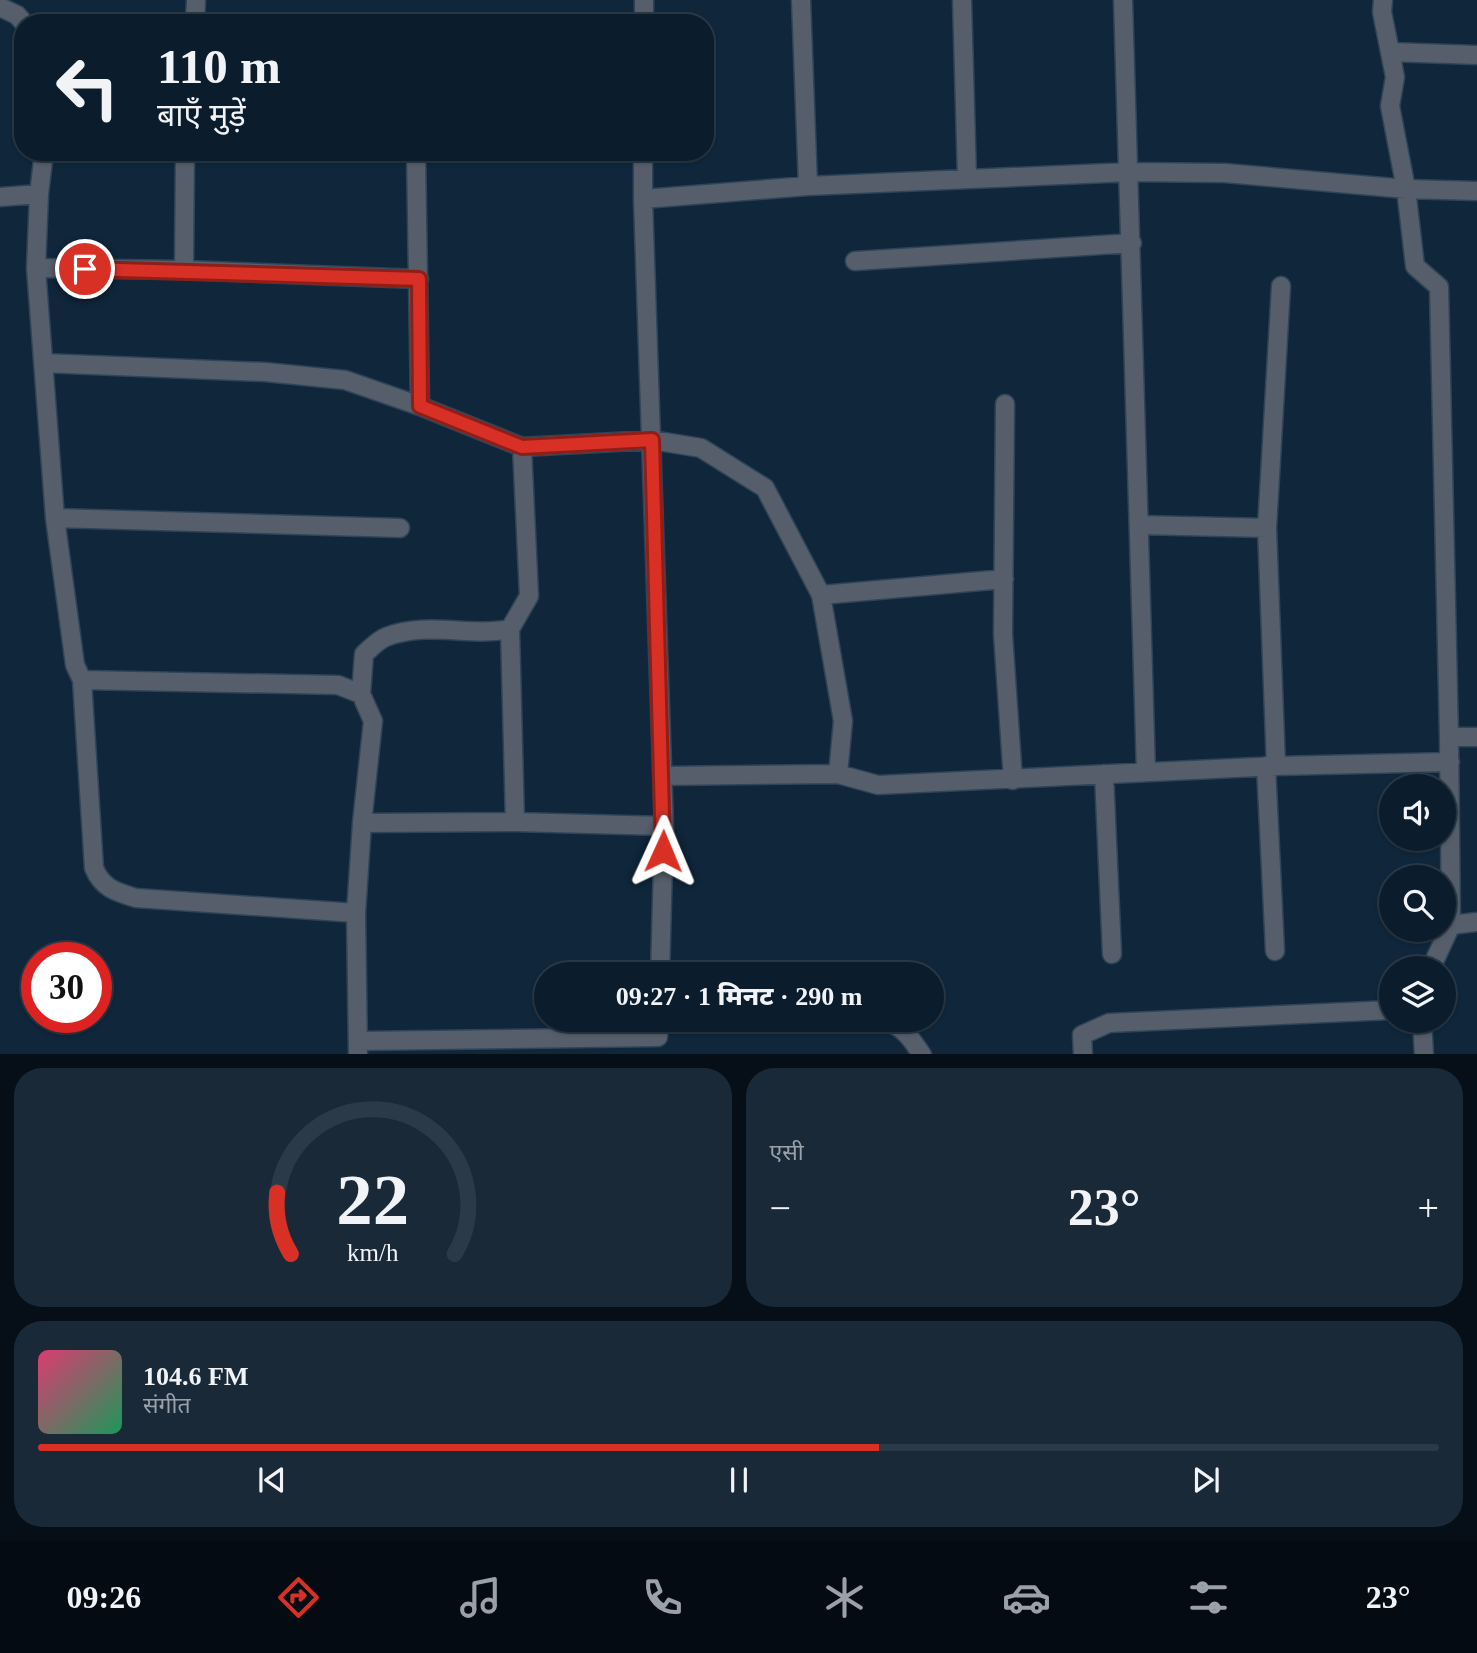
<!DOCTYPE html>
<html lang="hi">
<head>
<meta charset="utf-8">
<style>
	:root { --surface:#0b1c2c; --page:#192938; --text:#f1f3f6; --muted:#9aa1a9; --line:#2b3a48; --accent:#d93025 }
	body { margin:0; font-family:"Times New Roman","Noto Sans Devanagari",serif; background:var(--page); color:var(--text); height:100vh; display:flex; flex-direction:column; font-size:26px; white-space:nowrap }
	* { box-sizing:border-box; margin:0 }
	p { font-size:23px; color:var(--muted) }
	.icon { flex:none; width:38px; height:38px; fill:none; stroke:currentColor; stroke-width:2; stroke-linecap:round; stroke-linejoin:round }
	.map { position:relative; height:1054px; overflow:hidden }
	.drawer { display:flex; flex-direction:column; gap:14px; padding:14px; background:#060f18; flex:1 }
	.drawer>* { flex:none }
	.banner { position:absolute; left:14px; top:14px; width:700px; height:147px; border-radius:28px; box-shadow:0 2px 5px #0004,0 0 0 2px var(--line); background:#0b1c2c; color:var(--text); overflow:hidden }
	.tools { position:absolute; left:1379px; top:774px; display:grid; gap:14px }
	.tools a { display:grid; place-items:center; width:77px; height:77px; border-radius:50%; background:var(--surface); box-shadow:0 2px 5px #0004,0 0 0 2px var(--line); font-size:35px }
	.speed { position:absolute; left:21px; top:942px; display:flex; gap:14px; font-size:35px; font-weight:700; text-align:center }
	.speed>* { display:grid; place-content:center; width:91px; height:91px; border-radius:50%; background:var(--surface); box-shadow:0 2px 5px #0004,0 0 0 2px var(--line); line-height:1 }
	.speed .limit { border:10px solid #d22; background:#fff; color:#111 }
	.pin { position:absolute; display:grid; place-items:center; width:60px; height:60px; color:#fff; margin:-30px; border:4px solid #fff; border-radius:50%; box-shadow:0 2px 7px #0007 }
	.me { position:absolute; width:77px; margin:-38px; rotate:1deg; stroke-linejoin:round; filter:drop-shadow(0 0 5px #0008) }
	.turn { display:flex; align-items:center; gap:24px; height:147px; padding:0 28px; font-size:32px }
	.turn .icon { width:91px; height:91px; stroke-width:2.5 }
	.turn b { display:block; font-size:49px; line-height:60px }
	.big { font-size:52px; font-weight:800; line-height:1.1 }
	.drawer .card { flex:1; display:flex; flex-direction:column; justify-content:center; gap:10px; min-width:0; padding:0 24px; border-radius:28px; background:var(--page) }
	.drawer .dial { align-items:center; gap:0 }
	.dial svg { height:182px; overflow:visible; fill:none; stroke:var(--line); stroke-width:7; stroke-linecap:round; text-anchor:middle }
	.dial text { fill:var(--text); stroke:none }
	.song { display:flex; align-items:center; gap:21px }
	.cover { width:84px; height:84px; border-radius:10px; background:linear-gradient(135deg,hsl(340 70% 55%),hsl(150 70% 35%)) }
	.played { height:7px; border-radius:4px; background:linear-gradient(90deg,var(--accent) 60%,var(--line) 60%) }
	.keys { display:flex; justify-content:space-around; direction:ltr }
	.heat { display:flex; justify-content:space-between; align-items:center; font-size:38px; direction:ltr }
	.drawer .tiles { flex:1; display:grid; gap:14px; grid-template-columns:1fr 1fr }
	.card:last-child { grid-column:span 2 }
	.trip { position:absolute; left:534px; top:962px; width:410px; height:70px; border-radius:35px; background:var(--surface); box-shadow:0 2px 5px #0004,0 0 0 2px var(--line); font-weight:800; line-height:70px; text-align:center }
	.dock { display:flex; height:112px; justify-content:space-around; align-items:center; background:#040b12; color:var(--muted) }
	.dock .icon { width:49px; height:49px }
	.dock .active { color:var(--accent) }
	.dock b { font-size:32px; color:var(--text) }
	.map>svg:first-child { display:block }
</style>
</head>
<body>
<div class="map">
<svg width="1477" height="1055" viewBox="0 0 1477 1055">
	<rect width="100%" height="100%" fill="#0f263b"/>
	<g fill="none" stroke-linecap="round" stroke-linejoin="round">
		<g stroke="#2e4458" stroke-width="21">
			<path id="minor" d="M 801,0 L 808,186
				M 962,0 L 967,178
				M 1123,0 L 1146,772
				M 1383,0 L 1382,12 L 1395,77 L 1390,106 L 1406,189 L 1415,266 L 1439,287 L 1449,737 L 1451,925 L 1431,968
				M 0,7 L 17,15 L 24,23
				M 195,23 L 196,0
				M 644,23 L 644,0
				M 1390,52 L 1477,55
				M 44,152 L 39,194 L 36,268 L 55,518 L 75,665 L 82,680 L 338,685 L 361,694 L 373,721 L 362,823 L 356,913 L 358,1055
				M 416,152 L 420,406
				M 643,152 L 643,199 L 664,826 L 660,975
				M 0,197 L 39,194
				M 643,199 L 808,186 L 1130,172 L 1225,173 L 1406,189 L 1477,191
				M 855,261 L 1132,243
				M 36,268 L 184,270 L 419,279
				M 184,270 L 185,152
				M 43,363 L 265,372 L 345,380 L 420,406 L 522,447 L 652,440 L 701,448 L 765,488 L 821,595 L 843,721 L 838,774
				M 1005,404 L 1003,634 L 1013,780
				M 55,518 L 400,528
				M 1139,525 L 1267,528
				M 821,595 L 1004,579
				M 510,629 L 515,822
				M 82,680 L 94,868 C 102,888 116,892 136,898 L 356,913
				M 361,694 L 364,654 C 371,648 378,640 386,637 C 427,621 469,637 510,629 L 529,596 L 522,447
				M 1449,737 L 1477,737
				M 1266,766 L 1275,951
				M 1276,766 L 1267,528 L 1281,286
				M 1104,774 L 1112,954
				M 663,776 L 838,774 L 878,785 L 1276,766 L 1450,762
				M 362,823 L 515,822 L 664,826
				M 1451,925 L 1477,922
				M 883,1020 C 903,1026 911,1038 922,1055
				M 1422,1020 L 1424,1055
				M 358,1041 L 658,1037 L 659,1020
				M 1083,1055 L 1082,1035 L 1109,1023 L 1391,1010"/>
		</g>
		<use href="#minor" stroke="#555e6a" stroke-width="18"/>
	</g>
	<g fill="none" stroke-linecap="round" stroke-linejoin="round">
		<g stroke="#8d1f18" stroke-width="18">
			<path id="route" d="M 85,269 L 419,279 L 420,406 L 522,447 L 652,440 L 663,851"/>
		</g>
		<use href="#route" stroke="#d93025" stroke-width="12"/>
	</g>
</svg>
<div class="tools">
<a><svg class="icon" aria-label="sound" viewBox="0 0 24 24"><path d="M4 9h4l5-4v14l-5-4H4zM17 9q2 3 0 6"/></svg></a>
<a><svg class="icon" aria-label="search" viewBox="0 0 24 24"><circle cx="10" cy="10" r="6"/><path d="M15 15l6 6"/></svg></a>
<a><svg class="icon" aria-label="layers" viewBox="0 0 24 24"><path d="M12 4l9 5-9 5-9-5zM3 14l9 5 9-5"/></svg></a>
</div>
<div class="speed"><div class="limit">30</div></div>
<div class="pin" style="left:85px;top:269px;background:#d93025"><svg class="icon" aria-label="arrive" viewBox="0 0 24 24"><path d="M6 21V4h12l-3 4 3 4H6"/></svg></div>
<svg class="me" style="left:663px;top:851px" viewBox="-20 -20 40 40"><path d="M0-17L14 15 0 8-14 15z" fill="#d93025" stroke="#fff" stroke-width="4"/></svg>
<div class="trip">09:27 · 1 मिनट · 290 m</div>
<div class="banner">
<div class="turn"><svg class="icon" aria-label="left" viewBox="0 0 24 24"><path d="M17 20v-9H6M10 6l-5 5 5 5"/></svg><div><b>110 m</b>बाएँ मुड़ें</div></div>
</div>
</div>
<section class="drawer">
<div class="tiles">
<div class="card dial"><svg viewBox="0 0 100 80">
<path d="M14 69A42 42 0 1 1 86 69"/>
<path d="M14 69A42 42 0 0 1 8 42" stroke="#d93025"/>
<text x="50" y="56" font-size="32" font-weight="700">22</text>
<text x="50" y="72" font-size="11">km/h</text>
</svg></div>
<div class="card"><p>एसी</p>
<div class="heat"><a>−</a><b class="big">23°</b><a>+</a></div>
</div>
<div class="card">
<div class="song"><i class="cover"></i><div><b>104.6 FM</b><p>संगीत</p></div></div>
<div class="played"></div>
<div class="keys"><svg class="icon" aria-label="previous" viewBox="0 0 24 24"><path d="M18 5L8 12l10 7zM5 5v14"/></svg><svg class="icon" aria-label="pause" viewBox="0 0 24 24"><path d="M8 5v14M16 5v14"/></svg><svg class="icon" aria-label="next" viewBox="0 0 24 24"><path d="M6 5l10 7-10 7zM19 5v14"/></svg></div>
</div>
</div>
</section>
<nav class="dock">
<b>09:26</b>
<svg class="icon active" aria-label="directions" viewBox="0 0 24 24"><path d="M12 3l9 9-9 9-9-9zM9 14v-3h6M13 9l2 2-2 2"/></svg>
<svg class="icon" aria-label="music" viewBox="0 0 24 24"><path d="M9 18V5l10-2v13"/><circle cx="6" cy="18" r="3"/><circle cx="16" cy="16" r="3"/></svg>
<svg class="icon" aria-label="phone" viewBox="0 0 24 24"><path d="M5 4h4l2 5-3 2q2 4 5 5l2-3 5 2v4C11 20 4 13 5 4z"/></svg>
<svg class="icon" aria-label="climate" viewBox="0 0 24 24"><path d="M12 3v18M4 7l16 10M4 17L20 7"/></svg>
<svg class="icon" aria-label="car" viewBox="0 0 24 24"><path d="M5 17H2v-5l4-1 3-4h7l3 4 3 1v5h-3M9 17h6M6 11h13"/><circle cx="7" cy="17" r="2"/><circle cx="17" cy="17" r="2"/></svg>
<svg class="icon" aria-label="filters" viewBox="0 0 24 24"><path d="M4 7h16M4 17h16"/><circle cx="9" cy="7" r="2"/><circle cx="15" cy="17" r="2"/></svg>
<b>23°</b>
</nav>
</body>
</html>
